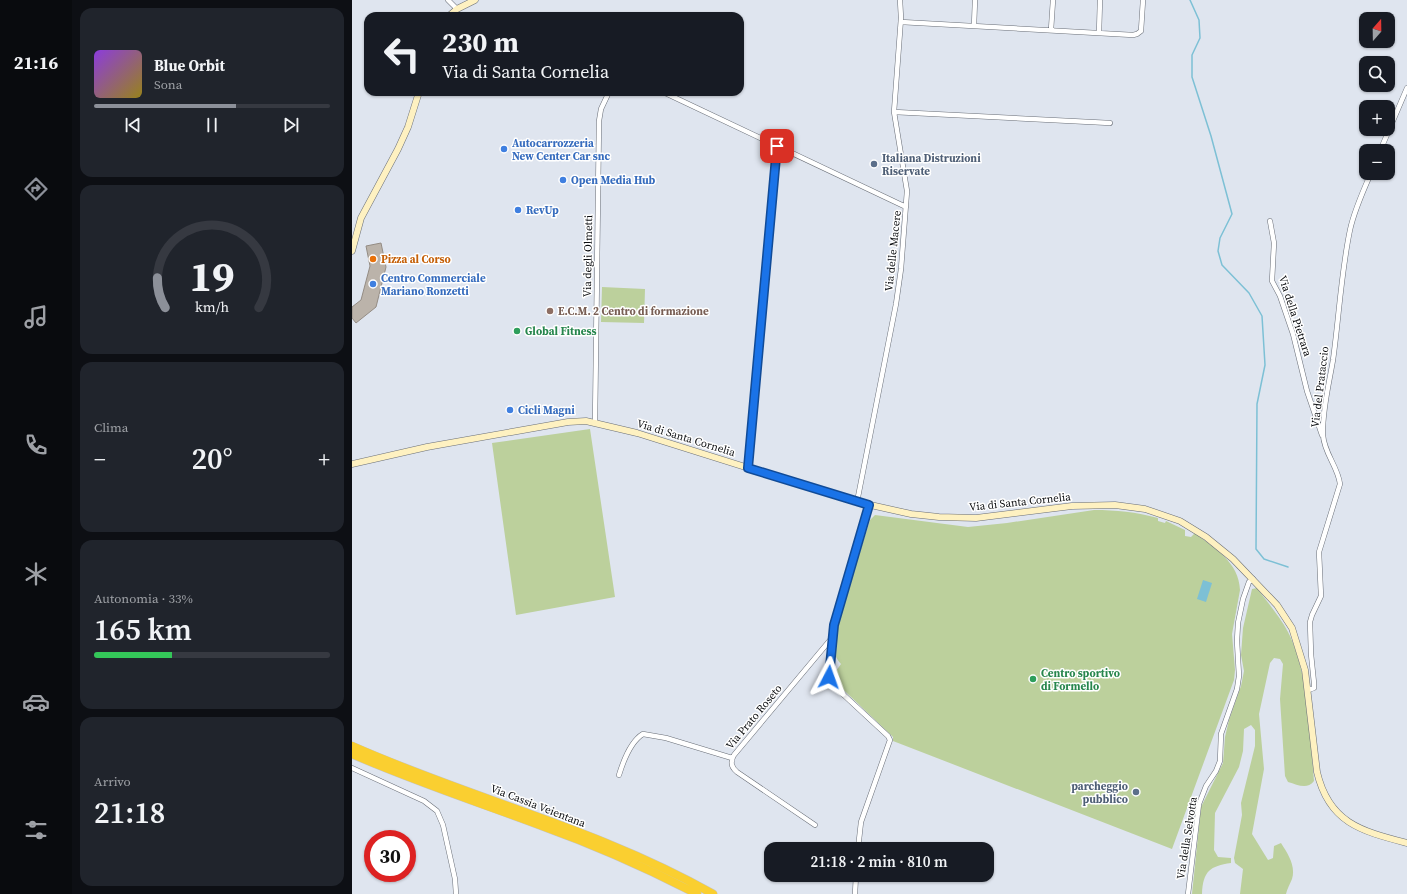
<!DOCTYPE html>
<html lang="it">
<head>
<meta charset="utf-8">
<style>
	:root { --surface:#171b24; --page:#20242c; --text:#f1f3f6; --muted:#9ea1a6; --line:#363941; --accent:#8c9099 }
	body { margin:0; font-family:"Source Serif 4",serif; background:var(--page); color:var(--text); height:100vh; display:flex; flex-direction:column; font-size:15px; white-space:nowrap }
	* { box-sizing:border-box; margin:0 }
	p { font-size:13px; color:var(--muted) }
	.icon { flex:none; width:22px; height:22px; fill:none; stroke:currentColor; stroke-width:2; stroke-linecap:round; stroke-linejoin:round }
	.map { position:relative; flex:1; overflow:hidden }
	.sheet { display:flex; flex-direction:column; gap:8px; padding:8px; background:#0d0f14; width:280px }
	.sheet>* { flex:none }
	.banner { position:absolute; left:12px; top:12px; width:380px; height:84px; border-radius:12px; box-shadow:0 1px 3px #0004; background:#171b24; color:var(--text); overflow:hidden }
	.needle { width:26px; rotate:20deg }
	.buttons { position:absolute; left:1007px; top:12px; display:grid; gap:8px }
	.buttons a { display:grid; place-items:center; width:36px; height:36px; border-radius:8px; background:var(--surface); box-shadow:0 1px 3px #0004; font-size:20px }
	.speed { position:absolute; left:12px; top:830px; display:flex; gap:8px; font-size:20px; font-weight:700; text-align:center }
	.speed>* { display:grid; place-content:center; width:52px; height:52px; border-radius:50%; background:var(--surface); box-shadow:0 1px 3px #0004; line-height:1 }
	.speed .limit { border:6px solid #d22; background:#fff; color:#111 }
	.pin { position:absolute; display:grid; place-items:center; width:34px; height:34px; color:#fff; margin:-17px; border-radius:8px; box-shadow:0 2px 6px #0006 }
	.me { position:absolute; width:44px; margin:-22px; rotate:4deg; stroke-linejoin:round; filter:drop-shadow(0 0 3px #0008) }
	.turn { display:flex; align-items:center; gap:14px; height:84px; padding:0 12px; font-size:18px }
	.turn .icon { width:52px; height:52px; stroke-width:2.5 }
	.turn b { display:block; font-size:28px; line-height:34px }
	.big { font-size:30px; font-weight:600; line-height:1.1 }
	.sheet .card { flex:1; display:flex; flex-direction:column; justify-content:center; gap:6px; min-width:0; padding:0 14px; border-radius:12px; background:var(--page) }
	.sheet .dial { align-items:center; gap:0 }
	.dial svg { height:104px; overflow:visible; fill:none; stroke:var(--line); stroke-width:7; stroke-linecap:round; text-anchor:middle }
	.dial text { fill:var(--text); stroke:none }
	.song { display:flex; align-items:center; gap:12px }
	.cover { width:48px; height:48px; border-radius:6px; background:linear-gradient(135deg,hsl(270 70% 55%),hsl(50 70% 35%)) }
	.played { height:4px; border-radius:2px; background:linear-gradient(90deg,var(--accent) 60%,var(--line) 60%) }
	.keys { display:flex; justify-content:space-around; direction:ltr }
	.heat { display:flex; justify-content:space-between; align-items:center; font-size:22px; direction:ltr }
	.charge { height:6px; border-radius:3px; background:linear-gradient(90deg,#34c759 33%,var(--line) 0) }
	.trip { position:absolute; left:412px; top:842px; width:230px; height:40px; border-radius:12px; background:var(--surface); box-shadow:0 1px 3px #0004; font-weight:600; line-height:40px; text-align:center }
	main { display:flex; flex:1; min-height:0 }
	.menu { display:flex; flex-direction:column; width:72px; justify-content:space-around; align-items:center; background:#090b0e; color:var(--muted) }
	.menu .icon { width:28px; height:28px }
	.menu .on { color:var(--accent) }
	.menu b { font-size:18px; color:var(--text) }
	.map>svg:first-child { display:block }
</style>
</head>
<body>
<main>
<nav class="menu">
<b>21:16</b>
<svg class="icon on" aria-label="directions" viewBox="0 0 24 24"><path d="M12 3l9 9-9 9-9-9zM9 14v-3h6M13 9l2 2-2 2"/></svg>
<svg class="icon" aria-label="music" viewBox="0 0 24 24"><path d="M9 18V5l10-2v13"/><circle cx="6" cy="18" r="3"/><circle cx="16" cy="16" r="3"/></svg>
<svg class="icon" aria-label="phone" viewBox="0 0 24 24"><path d="M5 4h4l2 5-3 2q2 4 5 5l2-3 5 2v4C11 20 4 13 5 4z"/></svg>
<svg class="icon" aria-label="climate" viewBox="0 0 24 24"><path d="M12 3v18M4 7l16 10M4 17L20 7"/></svg>
<svg class="icon" aria-label="car" viewBox="0 0 24 24"><path d="M5 17H2v-5l4-1 3-4h7l3 4 3 1v5h-3M9 17h6M6 11h13"/><circle cx="7" cy="17" r="2"/><circle cx="17" cy="17" r="2"/></svg>
<svg class="icon" aria-label="filters" viewBox="0 0 24 24"><path d="M4 7h16M4 17h16"/><circle cx="9" cy="7" r="2"/><circle cx="15" cy="17" r="2"/></svg>
</nav>
<section class="sheet">
<div class="card">
<div class="song"><i class="cover"></i><div><b>Blue Orbit</b><p>Sona</p></div></div>
<div class="played"></div>
<div class="keys"><svg class="icon" aria-label="previous" viewBox="0 0 24 24"><path d="M18 5L8 12l10 7zM5 5v14"/></svg><svg class="icon" aria-label="pause" viewBox="0 0 24 24"><path d="M8 5v14M16 5v14"/></svg><svg class="icon" aria-label="next" viewBox="0 0 24 24"><path d="M6 5l10 7-10 7zM19 5v14"/></svg></div>
</div>
<div class="card dial"><svg viewBox="0 0 100 80">
<path d="M14 69A42 42 0 1 1 86 69"/>
<path d="M14 69A42 42 0 0 1 8 46" stroke="#8c9099"/>
<text x="50" y="56" font-size="32" font-weight="700">19</text>
<text x="50" y="72" font-size="11">km/h</text>
</svg></div>
<div class="card"><p>Clima</p>
<div class="heat"><a>−</a><b class="big">20°</b><a>+</a></div>
</div>
<div class="card"><p>Autonomia · 33%</p><b class="big">165 km</b><div class="charge"></div></div>
<div class="card"><p>Arrivo</p><b class="big">21:18</b></div>
</section>
<div class="map">
<svg width="1055" height="894" viewBox="0 0 1055 894">
	<rect width="100%" height="100%" fill="#dfe5ef"/>
	<path fill="#bcd09c" d="M 250,287 L 293,289 L 292,323 L 249,322 Z
		M 238,429 L 263,597 L 164,615 L 140,443 Z
		M 742,510 C 764,510 784,512 806,518 L 806,521 L 813,523 L 814,521 L 833,530 L 833,536 L 839,537 L 843,533 C 863,549 887,562 888,590 L 880,634 L 883,670 L 882,680 L 820,849 L 541,741 L 541,737 L 479,678 L 489,664 C 477,653 484,632 487,618 L 518,520 L 523,515 L 616,527 L 655,523 Z
		M 905,588 C 915,602 931,620 938,636 C 957,678 958,734 962,781 C 955,790 946,785 936,782 L 933,776 L 928,699 L 931,664 L 928,659 L 922,658 L 918,663 L 907,714 L 912,769 L 900,834 L 916,860 L 921,858 L 922,846 L 929,843 C 936,854 944,866 940,879 C 938,884 935,889 934,894 L 888,894 L 891,869 L 883,863 L 882,858 L 890,815 L 889,803 L 903,746 L 903,730 L 899,725 L 892,729 L 891,751 L 887,767 L 863,813 L 862,850 L 866,857 L 879,858 L 879,863 C 858,866 851,871 850,894 L 840,894 L 849,807 L 871,763 L 873,737 L 877,720 L 889,686 L 892,671 L 889,655 L 891,628 L 900,589 Z"/>
	<path fill="#7dc0d5" d="M 851,580 L 860,583 L 854,602 L 845,599 Z"/>
	<g fill="none" stroke-linecap="round" stroke-linejoin="round">
		<path stroke="#7dc0d5" stroke-width="1.5" d="M 838,0 L 847,20 L 848,38 L 840,55 L 840,77 L 859,136 L 880,214 L 868,238 L 866,251 L 870,265 L 897,293 L 910,316 L 913,365 L 905,404 L 904,549 L 912,559 L 936,567"/>
	</g>
	<path fill="#bbb3aa" stroke="#948c84" d="M 29,243 L 34,267 L 24,307 L 4,323 L 0,318 L 0,307 L 9,300 L 18,266 L 14,246 Z"/>
	<g fill="none" stroke-linecap="round" stroke-linejoin="round">
		<g stroke="#696e77" stroke-width="5.5">
			<path id="street" d="M 96,0 L 105,9
				M 549,22 L 781,35 L 785,34 L 789,31 L 791,0
				M 622,26 L 623,0
				M 699,30 L 701,0
				M 747,33 L 748,0
				M 311,92 L 554,207
				M 542,112 L 758,123
				M 1028,151 L 1055,88
				M 918,221 L 922,243 L 920,281 L 928,296 L 941,334 L 955,391 L 970,435
				M 243,423 L 247,121 L 249,109 L 257,92
				M 396,468 L 425,146
				M 505,502 L 544,304 L 549,269 L 555,191 L 542,112 L 549,18 L 548,0
				M 956,690 L 962,688 L 962,683 L 959,654 L 958,622 L 960,615 L 969,596 L 967,552 L 988,484 C 986,467 972,453 971,435 C 970,411 977,384 981,360 C 987,317 989,273 998,230 C 1002,211 1011,191 1019,173
				M 0,768 L 72,801 L 85,811 L 91,825 L 103,879 L 104,894
				M 267,775 C 271,762 279,741 291,734 L 314,738 L 380,758
				M 463,825 L 385,772 C 379,767 378,762 382,755 L 479,639
				M 506,849 L 509,822 L 538,740 L 536,736 L 481,685 C 463,664 508,534 517,505
				M 503,894 L 504,875
				M 836,894 L 847,804 L 854,786 L 864,771 L 868,761 L 869,734 L 885,689 L 887,676 L 885,641 L 886,623 L 891,599 L 897,582 L 901,579"/>
		</g>
		<g stroke="#696e77" stroke-width="7">
			<path id="secondary" d="M 97,16 L 105,9 L 123,0
				M 0,251 L 9,218 L 46,149 L 56,127 L 67,92
				M 0,464 L 75,447 L 216,422 L 234,421 L 285,433 L 505,502 L 559,514 L 587,517 L 624,518 L 720,506 L 763,505 L 793,509 L 828,521 L 854,537 L 881,559 L 925,605 L 940,628 L 953,670 L 965,772 C 977,823 1009,831 1055,843"/>
		</g>
		<g stroke="#c4c5c5" stroke-width="9">
			<path id="highway" d="M 0,746 C 119,799 247,829 361,894
				M 0,754 C 62,781 126,802 190,826 C 243,845 295,868 345,894"/>
		</g>
		<use href="#street" stroke="#fff" stroke-width="4.5"/>
		<use href="#secondary" stroke="#fef1c1" stroke-width="6"/>
		<use href="#highway" stroke="#facf30" stroke-width="8"/>
	</g>
	<g fill="none" stroke-linecap="round" stroke-linejoin="round">
		<g stroke="#114b97" stroke-width="10">
			<path id="route" d="M 425,146 L 396,468 L 517,505 L 482,625 L 477,677"/>
		</g>
		<use href="#route" stroke="#1a73e8" stroke-width="7"/>
	</g>
	<g fill="#3f7fe0" stroke="#fff" stroke-width="1.5">
		<circle cx="152" cy="149" r="4"/>
		<circle cx="211" cy="180" r="4"/>
		<circle cx="166" cy="210" r="4"/>
		<circle cx="21" cy="284" r="4"/>
		<circle cx="158" cy="410" r="4"/>
	</g>
	<g fill="#5c6f8a" stroke="#fff" stroke-width="1.5">
		<circle cx="522" cy="164" r="4"/>
		<circle cx="784" cy="792" r="4"/>
	</g>
	<circle fill="#e8710a" stroke="#fff" stroke-width="1.5" cx="21" cy="259" r="4"/>
	<circle fill="#8d6e63" stroke="#fff" stroke-width="1.5" cx="198" cy="311" r="4"/>
	<g fill="#2e9e5b" stroke="#fff" stroke-width="1.5">
		<circle cx="165" cy="331" r="4"/>
		<circle cx="681" cy="679" r="4"/>
	</g>
	<g text-anchor="middle" dominant-baseline="central" stroke-width="3" stroke-linejoin="round" paint-order="stroke">
		<g font-size="11" font-weight="bold" fill="#366cbe" stroke="#fff" text-anchor="start">
			<text x="160" y="143">Autocarrozzeria<tspan x="160" dy="13">New Center Car snc</tspan></text>
			<text x="219" y="180">Open Media Hub</text>
			<text x="174" y="210">RevUp</text>
			<text x="29" y="278">Centro Commerciale<tspan x="29" dy="13">Mariano Ronzetti</tspan></text>
			<text x="166" y="410">Cicli Magni</text>
		</g>
		<g font-size="11" font-weight="bold" fill="#4e5e75" stroke="#fff" text-anchor="start">
			<text x="530" y="158">Italiana Distruzioni<tspan x="530" dy="13">Riservate</tspan></text>
			<text x="776" y="786" text-anchor="end">parcheggio<tspan x="776" dy="13">pubblico</tspan></text>
		</g>
		<g font-size="11" fill="#0a0c0f" stroke="#fff">
			<text transform="translate(541 251) rotate(-84)">Via delle Macere</text>
			<text transform="translate(236 256) rotate(-89)">Via degli Olmetti</text>
			<text transform="translate(943 316) rotate(72)">Via della Pietrara</text>
			<text transform="translate(968 387) rotate(-83)">Via del Prataccio</text>
			<text transform="translate(334 438) rotate(17)">Via di Santa Cornelia</text>
			<text transform="translate(668 502) rotate(-6)">Via di Santa Cornelia</text>
			<text transform="translate(402 717) rotate(-50)">Via Prato Roseto</text>
			<text transform="translate(186 806) rotate(21)">Via Cassia Veientana</text>
			<text transform="translate(835 838) rotate(-81)">Via della Selvotta</text>
		</g>
		<g font-size="11" font-weight="bold" fill="#c56008" stroke="#fff" text-anchor="start">
			<text x="29" y="259">Pizza al Corso</text>
		</g>
		<g font-size="11" font-weight="bold" fill="#785e54" stroke="#fff" text-anchor="start">
			<text x="206" y="311">E.C.M. 2 Centro di formazione</text>
		</g>
		<g font-size="11" font-weight="bold" fill="#27864d" stroke="#fff" text-anchor="start">
			<text x="173" y="331">Global Fitness</text>
			<text x="689" y="673">Centro sportivo<tspan x="689" dy="13">di Formello</tspan></text>
		</g>
	</g>
</svg>
<div class="buttons">
<a><svg class="needle" viewBox="-14 -14 28 28"><path d="M0-13l5 13h-10z" fill="#e53935"/><path d="M0 13l5-13h-10z" fill="#9ea1a6"/></svg></a>
<a><svg class="icon" aria-label="search" viewBox="0 0 24 24"><circle cx="10" cy="10" r="6"/><path d="M15 15l6 6"/></svg></a>
<a>+</a>
<a>−</a>
</div>
<div class="speed"><div class="limit">30</div></div>
<div class="pin" style="left:425px;top:146px;background:#d93025"><svg class="icon" aria-label="arrive" viewBox="0 0 24 24"><path d="M6 21V4h12l-3 4 3 4H6"/></svg></div>
<svg class="me" style="left:477px;top:677px" viewBox="-20 -20 40 40"><path d="M0-17L14 15 0 8-14 15z" fill="#1a73e8" stroke="#fff" stroke-width="4"/></svg>
<div class="trip">21:18 · 2 min · 810 m</div>
<div class="banner">
<div class="turn"><svg class="icon" aria-label="left" viewBox="0 0 24 24"><path d="M17 20v-9H6M10 6l-5 5 5 5"/></svg><div><b>230 m</b>Via di Santa Cornelia</div></div>
</div>
</div>
</main>
</body>
</html>
